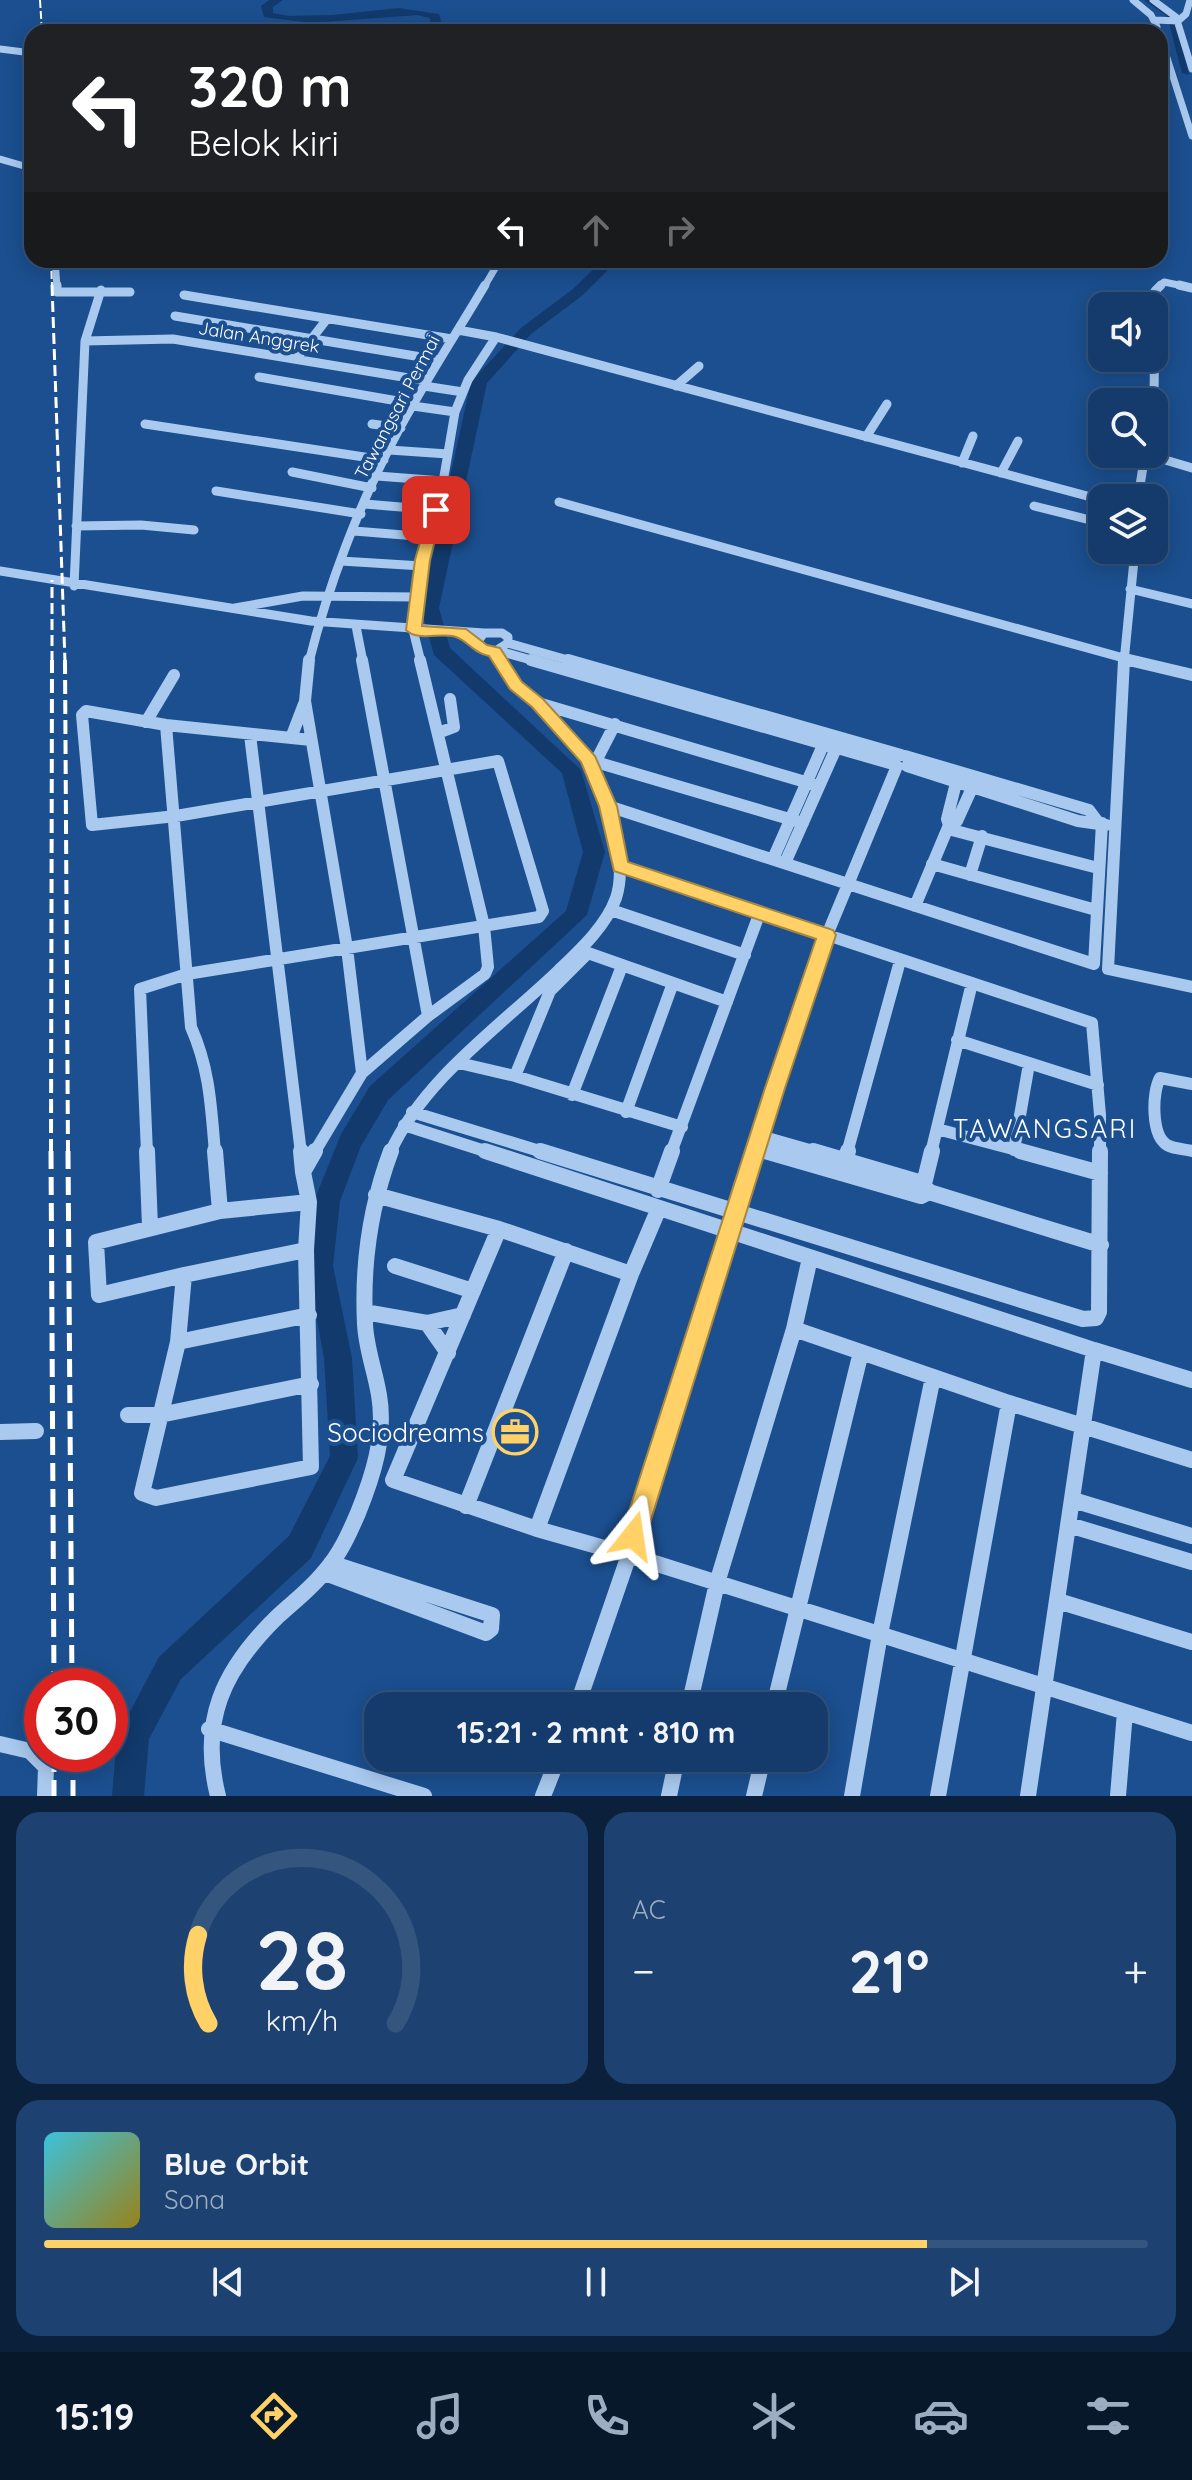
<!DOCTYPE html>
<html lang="id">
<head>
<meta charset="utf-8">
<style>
	:root { --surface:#143b6b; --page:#1d4271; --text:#f1f3f6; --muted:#9dadc1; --line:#33557e; --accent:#ffd166 }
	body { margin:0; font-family:Quicksand,sans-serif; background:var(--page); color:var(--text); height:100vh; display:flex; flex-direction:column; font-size:30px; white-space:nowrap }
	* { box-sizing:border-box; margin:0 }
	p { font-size:26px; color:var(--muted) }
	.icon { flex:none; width:44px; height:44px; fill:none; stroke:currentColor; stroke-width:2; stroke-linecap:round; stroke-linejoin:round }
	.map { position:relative; height:1796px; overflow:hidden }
	.side { display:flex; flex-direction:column; gap:16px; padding:16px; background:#0b203b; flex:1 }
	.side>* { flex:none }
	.banner { position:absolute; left:24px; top:24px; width:1144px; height:244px; border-radius:24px; box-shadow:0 4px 20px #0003,0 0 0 2px var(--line); background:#202124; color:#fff; overflow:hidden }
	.fabs { position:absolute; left:1088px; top:292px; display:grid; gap:16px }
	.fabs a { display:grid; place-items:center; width:80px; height:80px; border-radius:16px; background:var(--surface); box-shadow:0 4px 20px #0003,0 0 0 2px var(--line); font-size:40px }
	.speed { position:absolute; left:24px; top:1668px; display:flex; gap:16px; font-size:40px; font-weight:700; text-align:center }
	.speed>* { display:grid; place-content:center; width:104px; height:104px; border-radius:50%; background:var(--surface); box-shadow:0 4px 20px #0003,0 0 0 2px var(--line); line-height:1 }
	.speed .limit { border:12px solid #d22; background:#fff; color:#111 }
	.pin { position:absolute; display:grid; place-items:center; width:68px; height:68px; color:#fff; margin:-34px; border-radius:16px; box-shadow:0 4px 12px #0006 }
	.me { position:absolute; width:88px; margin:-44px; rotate:15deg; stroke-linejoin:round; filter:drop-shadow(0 0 6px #0008) }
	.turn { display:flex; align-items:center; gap:28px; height:168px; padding:0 32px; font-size:36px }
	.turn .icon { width:104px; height:104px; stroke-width:2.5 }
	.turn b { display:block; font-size:56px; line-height:68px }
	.lanes { display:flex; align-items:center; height:76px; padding:0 32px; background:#0003; justify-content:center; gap:40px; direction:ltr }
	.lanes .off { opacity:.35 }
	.big { font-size:60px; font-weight:700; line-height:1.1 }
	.side .widget { flex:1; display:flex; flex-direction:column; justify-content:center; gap:12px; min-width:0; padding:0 28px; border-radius:24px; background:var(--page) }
	.side .dial { align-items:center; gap:0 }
	.dial svg { height:208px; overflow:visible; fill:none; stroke:var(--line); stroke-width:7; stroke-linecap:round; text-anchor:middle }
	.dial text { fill:var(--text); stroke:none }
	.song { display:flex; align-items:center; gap:24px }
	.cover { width:96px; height:96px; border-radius:12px; background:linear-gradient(135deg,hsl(190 70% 55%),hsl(50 70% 35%)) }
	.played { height:8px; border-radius:4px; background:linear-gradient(90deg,var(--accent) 80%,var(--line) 80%) }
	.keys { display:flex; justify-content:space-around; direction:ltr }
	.heat { display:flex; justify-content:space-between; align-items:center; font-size:44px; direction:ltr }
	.side .tiles { flex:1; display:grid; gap:16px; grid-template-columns:1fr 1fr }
	.widget:last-child { grid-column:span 2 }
	.trip { position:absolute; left:364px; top:1692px; width:464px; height:80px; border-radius:24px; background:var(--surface); box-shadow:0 4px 20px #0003,0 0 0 2px var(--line); font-weight:700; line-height:80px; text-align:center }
	.tab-bar { display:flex; height:128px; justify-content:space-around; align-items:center; background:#08182b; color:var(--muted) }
	.tab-bar .icon { width:56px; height:56px }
	.tab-bar .active { color:var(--accent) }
	.tab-bar b { font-size:36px; color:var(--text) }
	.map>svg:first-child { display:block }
</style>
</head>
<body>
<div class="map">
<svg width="1192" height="1796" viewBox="0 0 1192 1796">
	<rect width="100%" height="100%" fill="#1b4f8f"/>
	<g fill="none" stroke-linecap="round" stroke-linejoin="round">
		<path fill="#123a6d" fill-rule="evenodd" d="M 1144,0 L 1153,0 L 1174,15 L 1189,75 L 1182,73 L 1167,16 Z"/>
		<path fill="#123a6d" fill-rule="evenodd" d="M 269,0 L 283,0 L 273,7 L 273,13 L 289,16 L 333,15 L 398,8 L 439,14 L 444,32 L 432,32 L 430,18 L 417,15 L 311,23 L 264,17 L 261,6 Z
			M 603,260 L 618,260 L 583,295 L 531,334 L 487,383 L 439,608 L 450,648 L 581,770 L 605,852 L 587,915 L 388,1100 L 361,1146 L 340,1201 L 333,1266 L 352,1358 L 358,1458 L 311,1558 L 181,1679 L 149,1739 L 144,1796 L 112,1796 L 117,1736 L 159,1657 L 289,1536 L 330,1456 L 324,1358 L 307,1266 L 314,1201 L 341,1134 L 370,1086 L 566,911 L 583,852 L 562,773 L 434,655 L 421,608 L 471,382 L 521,328 L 573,289 Z"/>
		<path stroke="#a9c9ee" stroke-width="7" d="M 1133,0 L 1151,15 L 1157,27
			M 1153,0 L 1176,17 L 1192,69
			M 1155,20 L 1178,21 L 1186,14 L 1190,0
			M 1160,36 L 1192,136
			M 0,49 L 32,53
			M 0,159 L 31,168
			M 55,260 L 57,287
			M 484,287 L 500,260
			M 1159,287 L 1164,282 L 1188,287"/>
		<path stroke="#a9c9ee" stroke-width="9" d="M 57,285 L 57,292 L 130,292
			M 1179,285 L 1192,288
			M 184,295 L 452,339
			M 175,316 L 439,360
			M 496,337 L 1102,500
			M 85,341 L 173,339 L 427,381
			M 296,359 L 327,319
			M 259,377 L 415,404
			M 424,386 L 463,392
			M 676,386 L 699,366
			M 1154,403 L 1155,291 L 1161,285
			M 413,406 L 455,412
			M 145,424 L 384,460
			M 372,424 L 401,428
			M 866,437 L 887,404
			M 389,450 L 448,454
			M 1145,454 L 1192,468
			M 962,463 L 973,436
			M 292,472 L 372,488
			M 1001,473 L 1018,441
			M 377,476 L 443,481
			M 216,491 L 361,514
			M 1138,498 L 1145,454
			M 559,502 L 1138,662
			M 365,504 L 436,510
			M 1034,506 L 1102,523
			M 76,526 L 141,525 L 194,530
			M 354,531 L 429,537
			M 341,561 L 422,566
			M 0,571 L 311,621 L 484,633
			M 74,586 L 85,341 L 101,290
			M 1130,589 L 1192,604
			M 235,608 L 303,596 L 418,597
			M 356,626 L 363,662
			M 484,633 L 502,633 L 508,637 L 508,643 L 494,652 L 482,649 L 477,642 Z
			M 508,643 L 575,662
			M 499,651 L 538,662
			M 494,652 L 501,662
			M 309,662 C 328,586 360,502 397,433 C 424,383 456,334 485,285
			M 421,662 L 413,630 L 423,560 L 442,488 L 455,412 L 468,380 L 496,337 L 458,330
			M 1124,662 L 1135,550"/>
		<path stroke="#a9c9ee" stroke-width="12" d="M 309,660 L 305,701 L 347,948 L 362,1073 L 314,1153
			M 362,660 L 428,1016
			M 499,660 L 516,686 L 538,703 L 819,786
			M 531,660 L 893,764
			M 568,660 L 901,755
			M 1124,660 L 1108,969 L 1192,987
			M 1129,660 L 1192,675
			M 146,722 L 174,675
			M 166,725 L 191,1027 C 210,1070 211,1107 215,1153
			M 438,733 L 454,727 L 450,699
			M 250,735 L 301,1153
			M 291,738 L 304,704
			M 905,756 L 1089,810 L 1098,822
			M 589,760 L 803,823
			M 596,761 L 615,724
			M 907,766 L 1078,821 L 1106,825
			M 608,806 L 1094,964 L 1102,823
			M 949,825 L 947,819 L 956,783
			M 948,829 L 1098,868
			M 773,859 L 824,743
			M 785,863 L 837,746
			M 932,864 L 1096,910
			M 620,866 L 1092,1023 L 1100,1115 L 1100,1153
			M 970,875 L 982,836
			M 915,906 L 949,825 L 957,821 L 972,788
			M 611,910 L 745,955
			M 957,1040 L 1098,1085
			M 459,1063 L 515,1076 L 682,1127
			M 362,1073 L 428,1016 L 485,974 L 488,967 L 484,926 L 420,660
			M 515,1076 L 550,991 L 588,953 L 727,1002
			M 1192,1084 L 1160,1078 C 1152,1092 1151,1135 1167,1145 C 1174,1149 1184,1149 1192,1151
			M 572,1095 L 622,966
			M 412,1112 L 546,1153
			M 626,1112 L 673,983
			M 404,1125 L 491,1153
			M 937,1129 L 1028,1153
			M 760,1136 L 820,1153
			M 756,1149 L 772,1153
			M 1014,1150 L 1029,1064
			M 147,1153 L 140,989 L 187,974 L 539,917 L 543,911 L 498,761 L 176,816 L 92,825 L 82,715 L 86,711 L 166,725 L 311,740
			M 390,1153 C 424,1078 501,1026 559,970 C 580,950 606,926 616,898 C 622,880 620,857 616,838 C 605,776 580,747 538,703
			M 671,1153 L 760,912
			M 756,1153 L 827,935 L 897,766
			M 847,1153 L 900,961
			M 931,1153 L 972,983"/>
		<path stroke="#a9c9ee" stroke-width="16" d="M 147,1151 L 150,1227
			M 215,1151 L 220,1211
			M 301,1151 L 303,1172
			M 485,1151 L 1094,1350 L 1028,1796
			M 540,1151 L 1083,1319 L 1096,1318 L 1099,1312 L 1100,1151
			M 756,1151 L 637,1518 L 629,1555 L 1192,1733
			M 765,1151 L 921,1196 L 929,1192 L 1101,1245
			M 813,1151 L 922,1183 L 927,1189
			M 1020,1151 L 1100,1173
			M 842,1173 L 848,1151
			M 658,1190 L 672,1151
			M 376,1195 L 499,1229
			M 921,1196 L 932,1151
			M 499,1229 L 631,1274 L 537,1529 L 393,1480 Z
			M 306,1250 L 311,1467 L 156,1498 L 142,1493 L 178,1342 L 184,1275 Z
			M 306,1250 L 309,1202 L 303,1172 L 315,1151
			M 395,1266 L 473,1291
			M 631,1274 L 659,1208
			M 184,1275 L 99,1295 L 96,1242 L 220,1211 L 309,1202
			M 365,1312 L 427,1323 L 463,1315
			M 427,1323 L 448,1353
			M 178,1342 L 309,1315
			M 1094,1350 L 1192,1380
			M 861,1352 L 1009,1403 L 1192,1460
			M 128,1415 L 160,1415 L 311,1384
			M 0,1432 L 36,1431
			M 1073,1500 L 1192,1536
			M 466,1506 L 566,1251
			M 1069,1525 L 1192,1562
			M 537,1529 L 629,1555 L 577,1706
			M 325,1573 L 486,1633 L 491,1629 L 492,1615 L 331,1563
			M 1058,1601 L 1192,1642
			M 689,1706 L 717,1583 L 794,1329 L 810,1258
			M 774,1706 L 861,1352 L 794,1329
			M 209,1729 L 424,1796
			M 0,1744 L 30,1751 L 46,1767 L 45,1796
			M 218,1796 C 199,1721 223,1670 277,1617 C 293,1602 311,1589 325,1571 C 340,1554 349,1534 358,1513 C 373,1476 386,1436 379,1395 C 375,1371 366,1348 365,1324 C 362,1264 370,1207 391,1151
			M 543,1796 L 558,1758
			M 669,1796 L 677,1758
			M 754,1796 L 763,1758
			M 852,1796 L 880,1634 L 933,1377
			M 938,1796 L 1009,1403
			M 1118,1796 L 1125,1712"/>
		<path stroke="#fff" stroke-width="2" stroke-dasharray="8 3" stroke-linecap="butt" d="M 40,0 L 42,32
			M 51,260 L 52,287"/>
		<path stroke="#fff" stroke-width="3" stroke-dasharray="11 5" stroke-linecap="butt" d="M 52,285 L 65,662
			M 52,662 L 52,580"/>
		<path stroke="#fff" stroke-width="4" stroke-dasharray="14 6" stroke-linecap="butt" d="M 65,660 L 68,1153
			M 51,1153 L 52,660"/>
		<path stroke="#fff" stroke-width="5" stroke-dasharray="18 8" stroke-linecap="butt" d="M 51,1151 L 54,1686
			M 68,1151 L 72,1686
			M 54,1754 L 54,1796
			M 73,1754 L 73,1796"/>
	</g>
	<path fill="#ffd166" stroke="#a68842" stroke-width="2" d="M 436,505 L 443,510 L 430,560 L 422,626 L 466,629 L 487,645 L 500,648 L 522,682 L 543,699 L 595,756 L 617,806 L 628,862 L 833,930 L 836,935 L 785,1088 L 646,1536 L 642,1545 L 633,1549 L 625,1545 L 621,1536 L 765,1088 L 816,939 L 614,871 L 599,806 L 581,762 L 532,707 L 510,689 L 489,656 C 473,653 468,641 456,637 C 440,632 418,642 406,630 L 415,560 L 429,510 Z"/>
	<defs>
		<g id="office-ring" transform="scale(2.3)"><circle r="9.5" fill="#1b4f8f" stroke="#ffd166" stroke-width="1.5"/><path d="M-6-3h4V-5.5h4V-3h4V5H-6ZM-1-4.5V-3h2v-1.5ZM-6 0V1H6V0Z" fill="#ffd166"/></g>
	</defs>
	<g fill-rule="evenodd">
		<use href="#office-ring" x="515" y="1432"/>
	</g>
	<g text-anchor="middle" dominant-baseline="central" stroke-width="8" stroke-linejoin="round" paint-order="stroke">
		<g font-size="18" fill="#fff" stroke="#1b4f8f">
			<text transform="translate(259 337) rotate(9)">Jalan Anggrek</text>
			<text transform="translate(397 407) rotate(-62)">Tawangsari Permai</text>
		</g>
		<g font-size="26" letter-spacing="2" fill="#fff" stroke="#1b4f8f">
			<text x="1045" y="1128">TAWANGSARI</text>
		</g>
		<g font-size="26" fill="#fff" stroke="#1b4f8f" text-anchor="end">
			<text x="484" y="1432">Sociodreams</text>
		</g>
	</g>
</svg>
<div class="fabs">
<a><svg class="icon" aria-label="sound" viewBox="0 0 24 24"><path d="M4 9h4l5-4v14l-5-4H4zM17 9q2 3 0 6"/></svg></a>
<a><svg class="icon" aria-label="search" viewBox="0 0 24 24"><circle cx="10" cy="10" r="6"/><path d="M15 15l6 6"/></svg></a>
<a><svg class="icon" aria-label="layers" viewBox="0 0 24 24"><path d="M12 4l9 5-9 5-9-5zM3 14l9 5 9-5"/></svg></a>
</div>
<div class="speed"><div class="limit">30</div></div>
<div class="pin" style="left:436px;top:510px;background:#d93025"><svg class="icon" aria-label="arrive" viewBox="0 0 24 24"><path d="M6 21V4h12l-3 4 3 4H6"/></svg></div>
<svg class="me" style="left:633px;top:1536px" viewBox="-20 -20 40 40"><path d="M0-17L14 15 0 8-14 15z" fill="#ffd166" stroke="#fff" stroke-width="4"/></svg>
<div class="trip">15:21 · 2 mnt · 810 m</div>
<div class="banner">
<div class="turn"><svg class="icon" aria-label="left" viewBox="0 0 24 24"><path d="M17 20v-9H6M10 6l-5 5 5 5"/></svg><div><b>320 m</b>Belok kiri</div></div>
<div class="lanes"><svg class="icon" aria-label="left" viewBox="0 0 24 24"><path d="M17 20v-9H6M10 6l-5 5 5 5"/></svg><svg class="icon off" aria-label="ahead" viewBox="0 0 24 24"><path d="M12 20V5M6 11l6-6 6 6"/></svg><svg class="icon off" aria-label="right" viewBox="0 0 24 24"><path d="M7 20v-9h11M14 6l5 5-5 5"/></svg></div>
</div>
</div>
<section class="side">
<div class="tiles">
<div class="widget dial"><svg viewBox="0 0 100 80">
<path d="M14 69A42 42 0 1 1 86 69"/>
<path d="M14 69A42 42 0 0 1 10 35" stroke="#ffd166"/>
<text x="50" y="56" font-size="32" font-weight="700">28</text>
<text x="50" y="72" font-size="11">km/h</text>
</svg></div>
<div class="widget"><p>AC</p>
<div class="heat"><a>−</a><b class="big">21°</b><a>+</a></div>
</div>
<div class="widget">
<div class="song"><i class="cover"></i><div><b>Blue Orbit</b><p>Sona</p></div></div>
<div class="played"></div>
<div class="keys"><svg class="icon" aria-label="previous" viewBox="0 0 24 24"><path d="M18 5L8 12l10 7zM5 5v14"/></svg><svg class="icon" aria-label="pause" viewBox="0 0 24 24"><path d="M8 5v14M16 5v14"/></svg><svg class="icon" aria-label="next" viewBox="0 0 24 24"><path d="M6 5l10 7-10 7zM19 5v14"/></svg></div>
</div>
</div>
</section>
<nav class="tab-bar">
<b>15:19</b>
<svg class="icon active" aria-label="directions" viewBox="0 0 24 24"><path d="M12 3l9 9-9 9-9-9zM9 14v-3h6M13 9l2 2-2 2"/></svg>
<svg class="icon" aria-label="music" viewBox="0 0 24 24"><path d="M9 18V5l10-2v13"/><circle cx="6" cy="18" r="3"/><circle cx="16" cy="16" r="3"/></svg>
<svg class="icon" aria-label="phone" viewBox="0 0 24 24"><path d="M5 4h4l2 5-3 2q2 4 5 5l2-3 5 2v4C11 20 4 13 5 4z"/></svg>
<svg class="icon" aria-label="climate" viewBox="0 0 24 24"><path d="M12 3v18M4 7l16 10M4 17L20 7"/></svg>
<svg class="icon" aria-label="car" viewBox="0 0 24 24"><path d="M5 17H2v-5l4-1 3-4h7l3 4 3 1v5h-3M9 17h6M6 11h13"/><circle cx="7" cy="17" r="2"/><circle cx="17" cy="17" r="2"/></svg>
<svg class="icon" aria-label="filters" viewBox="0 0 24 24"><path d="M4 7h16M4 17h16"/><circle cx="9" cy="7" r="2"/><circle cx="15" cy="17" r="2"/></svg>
</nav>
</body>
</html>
